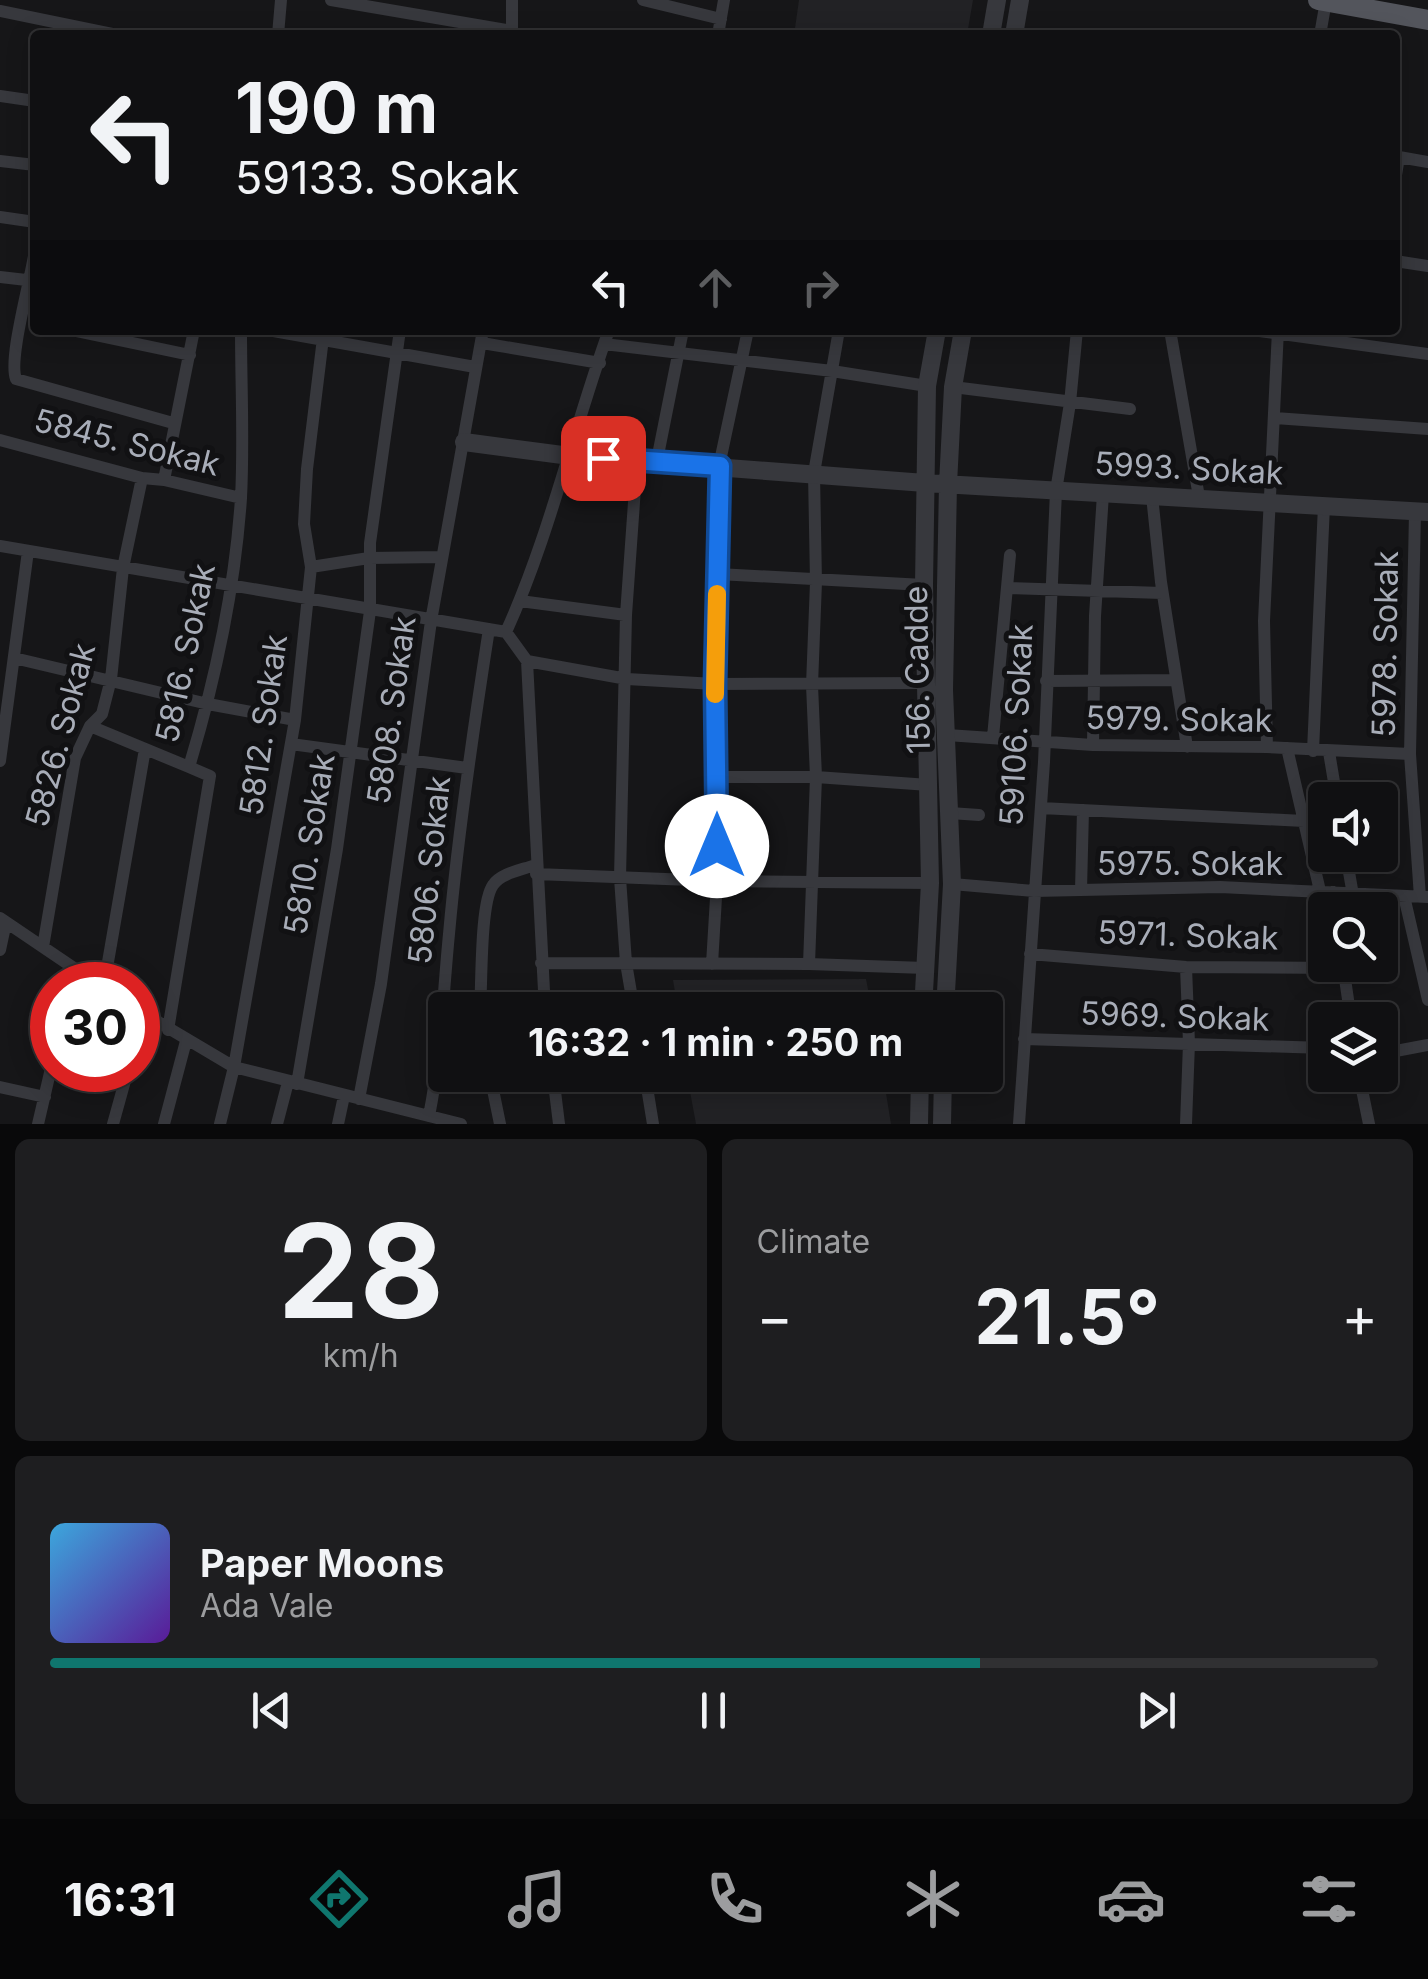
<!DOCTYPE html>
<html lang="en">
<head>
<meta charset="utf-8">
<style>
	:root { --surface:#101012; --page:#1e1e20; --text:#f1f3f6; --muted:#9c9d9f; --line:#303032; --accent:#0f766e }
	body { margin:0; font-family:Inter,sans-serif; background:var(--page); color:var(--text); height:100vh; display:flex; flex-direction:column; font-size:38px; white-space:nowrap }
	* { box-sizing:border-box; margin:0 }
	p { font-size:32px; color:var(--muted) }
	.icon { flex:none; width:55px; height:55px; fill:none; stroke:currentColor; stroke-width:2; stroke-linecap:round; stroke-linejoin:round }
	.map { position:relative; height:1124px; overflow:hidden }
	.side { display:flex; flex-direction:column; gap:15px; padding:15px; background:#09090a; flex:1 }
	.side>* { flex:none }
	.banner { position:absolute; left:30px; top:30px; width:1370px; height:305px; border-radius:10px; box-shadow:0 5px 25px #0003,0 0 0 2px var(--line); background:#101012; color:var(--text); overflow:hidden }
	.tools { position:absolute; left:1308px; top:782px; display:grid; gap:20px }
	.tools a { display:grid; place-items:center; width:90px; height:90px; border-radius:10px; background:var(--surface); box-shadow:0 5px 25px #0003,0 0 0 2px var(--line); font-size:50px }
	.speed { position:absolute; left:30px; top:962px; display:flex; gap:20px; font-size:50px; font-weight:700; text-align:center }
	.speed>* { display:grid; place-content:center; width:130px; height:130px; border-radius:50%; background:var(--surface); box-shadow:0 5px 25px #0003,0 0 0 2px var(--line); line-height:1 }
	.speed .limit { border:15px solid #d22; background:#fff; color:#111 }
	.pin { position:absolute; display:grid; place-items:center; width:85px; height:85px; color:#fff; margin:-42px; border-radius:20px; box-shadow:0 5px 15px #0006 }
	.me { position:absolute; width:110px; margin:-55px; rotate:0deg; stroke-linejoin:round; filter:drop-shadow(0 0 8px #0008) }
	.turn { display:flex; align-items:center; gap:35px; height:210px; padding:0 40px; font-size:45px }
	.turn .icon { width:130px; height:130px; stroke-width:2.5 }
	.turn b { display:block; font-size:70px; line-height:85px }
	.lanes { display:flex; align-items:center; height:95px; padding:0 40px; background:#0003; justify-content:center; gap:50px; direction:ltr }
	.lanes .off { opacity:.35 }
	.big { font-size:75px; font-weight:700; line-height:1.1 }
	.side .widget { flex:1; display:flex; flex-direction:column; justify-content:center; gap:15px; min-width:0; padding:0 35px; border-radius:15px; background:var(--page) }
	.side .dial { align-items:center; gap:0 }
	.dial b { font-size:130px; line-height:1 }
	.song { display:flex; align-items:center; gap:30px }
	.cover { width:120px; height:120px; border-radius:15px; background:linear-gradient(135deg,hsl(200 70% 55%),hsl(270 70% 35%)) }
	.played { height:10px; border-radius:5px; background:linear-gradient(90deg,var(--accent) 70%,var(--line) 70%) }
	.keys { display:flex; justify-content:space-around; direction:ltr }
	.heat { display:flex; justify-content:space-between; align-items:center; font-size:55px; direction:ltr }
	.side .tiles { flex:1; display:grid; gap:15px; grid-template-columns:1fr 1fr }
	.widget:last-child { grid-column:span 2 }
	.trip { position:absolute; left:428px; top:992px; width:575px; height:100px; border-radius:10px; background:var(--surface); box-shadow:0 5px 25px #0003,0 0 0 2px var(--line); font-weight:700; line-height:100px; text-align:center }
	.menu { display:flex; height:160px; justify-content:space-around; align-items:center; background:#060607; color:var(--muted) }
	.menu .icon { width:70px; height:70px }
	.menu .active { color:var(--accent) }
	.menu b { font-size:45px; color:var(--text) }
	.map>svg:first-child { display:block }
</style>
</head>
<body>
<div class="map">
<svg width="1428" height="1124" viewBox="0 0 1428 1124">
	<rect width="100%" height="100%" fill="#161618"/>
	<path fill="#222225" d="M 799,0 L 973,0 L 967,35 L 794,35 Z
		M 866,979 L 872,1010 L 678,1010 L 673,980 Z
		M 687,1075 L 883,1075 L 891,1124 L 696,1124 Z"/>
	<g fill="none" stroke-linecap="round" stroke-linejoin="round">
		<path stroke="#37383d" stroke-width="12" d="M 331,0 L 512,31
			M 512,0 L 512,35
			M 643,0 L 721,19
			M 0,11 L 117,35
			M 278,35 L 281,0
			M 718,35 L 724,0
			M 1320,35 L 1326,1
			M 0,96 L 35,101
			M 0,161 L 35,165
			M 1395,181 L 1399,157 L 1428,162
			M 0,217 L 35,222
			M 35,250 C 31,279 8,359 16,379 L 173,423
			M 1395,261 L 1428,266
			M 0,277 L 35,281
			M 71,330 L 190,355
			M 268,330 L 475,367
			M 1170,330 L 1199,497
			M 1252,330 L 1428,354
			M 482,343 L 600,363
			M 604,344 L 832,371 L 927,386
			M 953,387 L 1130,409
			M 1275,418 L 1428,429
			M 0,440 L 142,478 L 164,480 L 241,498
			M 657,460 L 683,330
			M 164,480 L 194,330
			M 1152,496 L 1161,582 L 1187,747
			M 1415,512 L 1410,754 L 1420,897
			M 0,546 L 506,632
			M 311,567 L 369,558 L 441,557
			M 718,574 L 924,585
			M 1007,588 L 1162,593
			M 520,601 L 626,615
			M 506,632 L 527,661 L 545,1010
			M 506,632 C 550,535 573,430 609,330
			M 14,658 L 208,704 L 295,720
			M 527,661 L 627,679 L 715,684 L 925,683
			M 1046,681 L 1176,680
			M 90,726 L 189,767
			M 947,735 L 1093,745 L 1267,747 L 1410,754
			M 993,737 L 1010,555
			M 291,744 L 467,768
			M 1093,745 L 1095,616 L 1103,494
			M 1267,747 L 1264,621 L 1278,330
			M 1287,748 L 1320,891
			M 1313,751 L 1324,505
			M 1329,752 L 1337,800
			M 0,761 L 28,551
			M 718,777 L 816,777 L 929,785
			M 1041,808 L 1304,821
			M 950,813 L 979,815
			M 1346,855 L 1353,895
			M 536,874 L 717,881 L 930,883
			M 952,884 L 1034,891 L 1220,887 L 1428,897
			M 1081,890 L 1083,810
			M 1333,892 L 1335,910
			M 1404,896 L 1428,1000
			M 0,918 L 99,985
			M 43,947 L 75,758 L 90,726 L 102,714 L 111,679 L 123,568 L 142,478
			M 0,950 L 6,922
			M 1030,954 L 1186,967 L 1343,968
			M 541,963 L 809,964 L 925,968
			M 712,964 L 717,881 L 715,684 L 719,466 L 748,330
			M 809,964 L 816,777 L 812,685 L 816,582 L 814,473 L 839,330
			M 1343,965 L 1351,1020
			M 1186,967 L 1189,1043 L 1186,1124
			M 104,985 L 145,749
			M 138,1010 L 234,1067 L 461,1124
			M 480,1010 C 482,984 480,903 493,885 C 501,873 522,870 535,865
			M 634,1010 L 626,963 L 620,878 L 626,615 L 637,460
			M 168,1030 L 210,776 L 189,767 C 215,681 235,588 241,498 C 244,442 241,386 241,330
			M 138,1032 L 143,1013
			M 1024,1039 L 1325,1048
			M 1380,1054 L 1428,1045
			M 490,1075 L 500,1124
			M 553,1075 L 559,1124
			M 645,1075 L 653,1124
			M 1359,1075 L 1369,1124
			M 297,1084 L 337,849 L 370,611 L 370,543 L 400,330
			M 0,1087 L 45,1097
			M 359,1099 L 381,984 L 431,621 L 483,330
			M 429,1116 C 441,1056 443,995 449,934 C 458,832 473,731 489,629
			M 38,1124 L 52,1064
			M 113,1124 L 128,1070
			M 164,1124 L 186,1041
			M 220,1124 L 234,1067 L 295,720 L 311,567 L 304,524 L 307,469 L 324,330
			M 277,1124 L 288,1082
			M 338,1124 L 344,1096
			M 1019,1124 L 1044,762 L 1056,491 L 1070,403 L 1077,330"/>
		<path stroke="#37383d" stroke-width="18" d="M 991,35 L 997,0
			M 1014,35 L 1020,0
			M 464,442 L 570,456 L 925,483 L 1428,512
			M 923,1010 L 930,883 L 924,585 L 927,386 L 937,330
			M 945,1010 L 952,884 L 944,690 L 948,484 L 953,387 L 963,330
			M 919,1124 L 920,1075
			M 942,1124 L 943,1075"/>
		<path stroke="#53555c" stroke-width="20" d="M 1318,0 L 1428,20"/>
	</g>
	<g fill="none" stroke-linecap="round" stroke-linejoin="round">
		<g stroke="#114b97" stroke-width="25">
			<path id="route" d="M 603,458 L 720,466 L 715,684 L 717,846"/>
		</g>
		<use href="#route" stroke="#1a73e8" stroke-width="18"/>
		<path stroke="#f59e0b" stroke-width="18" d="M 715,694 L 717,594"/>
	</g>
	<g text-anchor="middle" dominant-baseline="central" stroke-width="10" stroke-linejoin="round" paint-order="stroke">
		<g font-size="32" fill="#a8adb8" stroke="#111113">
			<text transform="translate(127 442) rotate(14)">5845. Sokak</text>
			<text transform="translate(1189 468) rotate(3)">5993. Sokak</text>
			<text transform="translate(1385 644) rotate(-89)">5978. Sokak</text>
			<text transform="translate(185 653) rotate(-78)">5816. Sokak</text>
			<text transform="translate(917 670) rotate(-91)">156. Cadde</text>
			<text transform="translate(391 710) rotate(-82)">5808. Sokak</text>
			<text transform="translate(1179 719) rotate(1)">5979. Sokak</text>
			<text transform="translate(263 725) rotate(-82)">5812. Sokak</text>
			<text transform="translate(1016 725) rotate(-87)">59106. Sokak</text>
			<text transform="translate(60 735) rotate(-75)">5826. Sokak</text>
			<text transform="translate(309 844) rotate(-81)">5810. Sokak</text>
			<text x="1190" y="863">5975. Sokak</text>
			<text transform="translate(429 870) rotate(-84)">5806. Sokak</text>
			<text transform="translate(1188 935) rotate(2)">5971. Sokak</text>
			<text transform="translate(1175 1016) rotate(2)">5969. Sokak</text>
		</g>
	</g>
</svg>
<div class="tools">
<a><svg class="icon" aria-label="sound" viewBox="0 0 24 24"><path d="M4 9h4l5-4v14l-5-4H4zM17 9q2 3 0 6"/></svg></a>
<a><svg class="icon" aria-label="search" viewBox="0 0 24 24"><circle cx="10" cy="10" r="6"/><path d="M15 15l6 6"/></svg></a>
<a><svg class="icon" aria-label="layers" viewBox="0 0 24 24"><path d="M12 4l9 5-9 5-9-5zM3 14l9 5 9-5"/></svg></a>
</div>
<div class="speed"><div class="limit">30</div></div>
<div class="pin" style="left:603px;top:458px;background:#d93025"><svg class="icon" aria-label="arrive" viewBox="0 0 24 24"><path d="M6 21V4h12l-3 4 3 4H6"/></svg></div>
<svg class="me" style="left:717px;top:846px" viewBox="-20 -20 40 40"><circle r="19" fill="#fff"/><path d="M0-13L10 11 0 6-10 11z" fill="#1a73e8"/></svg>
<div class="trip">16:32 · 1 min · 250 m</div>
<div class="banner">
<div class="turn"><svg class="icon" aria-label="left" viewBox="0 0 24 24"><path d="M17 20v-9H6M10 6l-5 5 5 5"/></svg><div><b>190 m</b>59133. Sokak</div></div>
<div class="lanes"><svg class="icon" aria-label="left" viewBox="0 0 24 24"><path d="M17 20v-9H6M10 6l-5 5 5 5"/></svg><svg class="icon off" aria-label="ahead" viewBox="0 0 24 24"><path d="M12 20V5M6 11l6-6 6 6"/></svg><svg class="icon off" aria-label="right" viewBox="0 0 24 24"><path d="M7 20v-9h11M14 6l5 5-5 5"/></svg></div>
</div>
</div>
<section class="side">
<div class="tiles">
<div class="widget dial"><b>28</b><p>km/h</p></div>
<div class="widget"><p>Climate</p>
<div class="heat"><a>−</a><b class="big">21.5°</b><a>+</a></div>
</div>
<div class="widget">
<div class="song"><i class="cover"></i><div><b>Paper Moons</b><p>Ada Vale</p></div></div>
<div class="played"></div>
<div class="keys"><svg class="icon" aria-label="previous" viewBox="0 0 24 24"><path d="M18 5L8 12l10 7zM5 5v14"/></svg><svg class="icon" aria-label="pause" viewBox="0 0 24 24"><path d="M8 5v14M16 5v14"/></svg><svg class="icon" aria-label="next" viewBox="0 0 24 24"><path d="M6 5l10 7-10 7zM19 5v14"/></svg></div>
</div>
</div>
</section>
<nav class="menu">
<b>16:31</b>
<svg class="icon active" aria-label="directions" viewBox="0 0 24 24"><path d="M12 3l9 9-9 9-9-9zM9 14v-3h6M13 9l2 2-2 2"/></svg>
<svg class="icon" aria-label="music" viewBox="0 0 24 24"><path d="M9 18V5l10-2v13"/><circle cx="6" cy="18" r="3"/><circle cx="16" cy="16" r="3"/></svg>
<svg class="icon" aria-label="phone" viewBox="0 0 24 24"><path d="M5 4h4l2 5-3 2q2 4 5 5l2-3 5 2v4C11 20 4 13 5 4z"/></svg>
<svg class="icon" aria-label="climate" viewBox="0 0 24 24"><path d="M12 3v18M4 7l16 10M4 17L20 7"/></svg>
<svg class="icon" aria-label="car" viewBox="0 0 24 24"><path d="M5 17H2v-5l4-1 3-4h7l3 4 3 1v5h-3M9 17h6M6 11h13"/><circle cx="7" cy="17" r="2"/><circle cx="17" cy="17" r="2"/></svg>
<svg class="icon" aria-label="filters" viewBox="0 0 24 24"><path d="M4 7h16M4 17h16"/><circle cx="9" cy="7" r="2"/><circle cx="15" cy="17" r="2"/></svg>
</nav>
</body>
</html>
